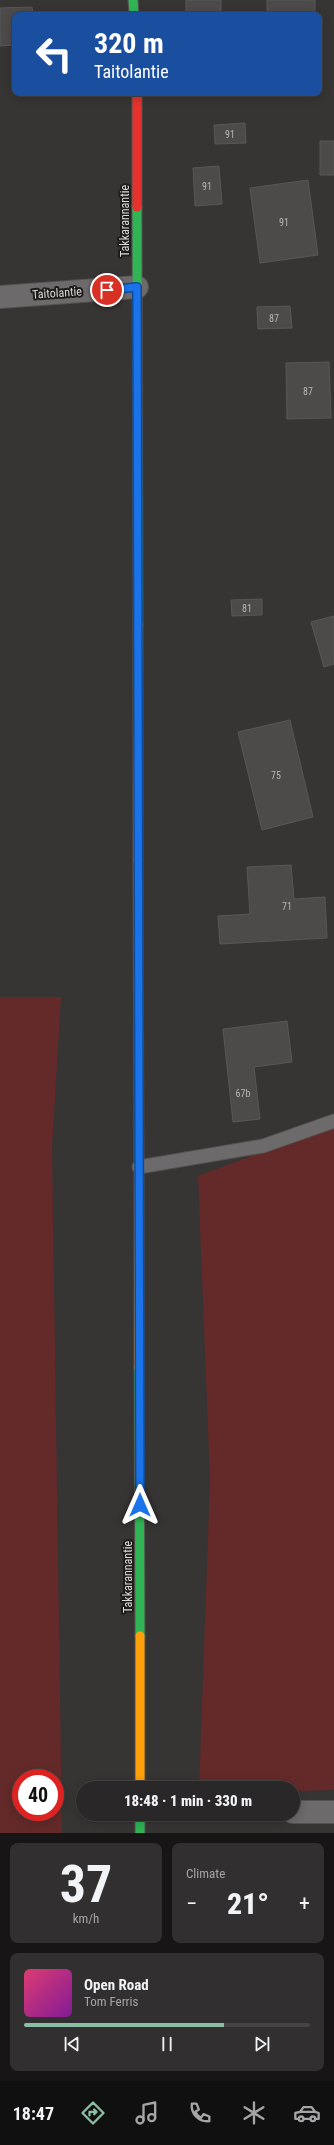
<!DOCTYPE html>
<html lang="en">
<head>
<meta charset="utf-8">
<style>
	:root { --surface:#292727; --page:#312f2f; --text:#f1f3f6; --muted:#a5a5a7; --line:#454444; --accent:#8abfa5 }
	body { margin:0; font-family:"Roboto Condensed",sans-serif; background:var(--page); color:var(--text); height:100vh; display:flex; flex-direction:column; font-size:15px; white-space:nowrap }
	* { box-sizing:border-box; margin:0 }
	p { font-size:13px; color:var(--muted) }
	.icon { flex:none; width:22px; height:22px; fill:none; stroke:currentColor; stroke-width:2; stroke-linecap:round; stroke-linejoin:round }
	.map { position:relative; height:1833px; overflow:hidden }
	.side { display:flex; flex-direction:column; gap:10px; padding:10px; background:#171515; flex:1 }
	.side>* { flex:none }
	.banner { position:absolute; left:12px; top:12px; width:310px; height:84px; border-radius:8px; box-shadow:0 2px 10px #0003,0 0 0 1px var(--line); background:#1a4fa0; color:#fff; overflow:hidden }
	.speed { position:absolute; left:12px; top:1769px; display:flex; gap:8px; font-size:20px; font-weight:700; text-align:center }
	.speed>* { display:grid; place-content:center; width:52px; height:52px; border-radius:50%; background:var(--surface); box-shadow:0 2px 10px #0003,0 0 0 1px var(--line); line-height:1 }
	.speed .limit { border:6px solid #d22; background:#fff; color:#111 }
	.pin { position:absolute; display:grid; place-items:center; width:34px; height:34px; color:#fff; margin:-17px; border:2px solid #fff; border-radius:50%; box-shadow:0 1px 4px #0007 }
	.me { position:absolute; width:44px; margin:-22px; rotate:0deg; stroke-linejoin:round; filter:drop-shadow(0 0 3px #0008) }
	.turn { display:flex; align-items:center; gap:14px; height:84px; padding:0 16px; font-size:18px }
	.turn .icon { width:52px; height:52px; stroke-width:2.5 }
	.turn b { display:block; font-size:28px; line-height:34px }
	.big { font-size:30px; font-weight:800; line-height:1.1 }
	.side .tile { flex:1; display:flex; flex-direction:column; justify-content:center; gap:6px; min-width:0; padding:0 14px; border-radius:8px; background:var(--page) }
	.side .dial { align-items:center; gap:0 }
	.dial b { font-size:52px; line-height:1 }
	.song { display:flex; align-items:center; gap:12px }
	.cover { width:48px; height:48px; border-radius:6px; background:linear-gradient(135deg,hsl(340 70% 55%),hsl(290 70% 35%)) }
	.played { height:4px; border-radius:2px; background:linear-gradient(90deg,var(--accent) 70%,var(--line) 70%) }
	.keys { display:flex; justify-content:space-around; direction:ltr }
	.heat { display:flex; justify-content:space-between; align-items:center; font-size:22px; direction:ltr }
	.side .tiles { flex:1; display:grid; gap:10px; grid-template-columns:1fr 1fr }
	.tile:last-child { grid-column:span 2 }
	.trip { position:absolute; left:76px; top:1781px; width:224px; height:40px; border-radius:20px; background:var(--surface); box-shadow:0 2px 10px #0003,0 0 0 1px var(--line); font-weight:800; line-height:40px; text-align:center }
	.tabs { display:flex; height:64px; justify-content:space-around; align-items:center; background:#101010; color:var(--muted) }
	.tabs .icon { width:28px; height:28px }
	.tabs .selected { color:var(--accent) }
	.tabs b { font-size:18px; color:var(--text) }
	.map>svg:first-child { display:block }
</style>
</head>
<body>
<div class="map">
<svg width="334" height="1833" viewBox="0 0 334 1833">
	<rect width="100%" height="100%" fill="#373434"/>
	<path fill="#632a29" fill-rule="evenodd" d="M 0,997 L 61,997 L 52,1147 L 62,1833 L 0,1833 ZM 21,1778 L 55,1778 L 55,1812 L 21,1812 Z
		M 334,1125 L 334,1790 L 293,1791 L 293,1788 L 199,1788 L 210,1480 L 198,1176 Z"/>
	<path fill="#4d4a4a" stroke="#585757" d="M 186,0 L 221,0 L 221,15 L 186,15 Z
		M 267,0 L 315,0 L 315,15 L 267,15 Z
		M 32,7 L 33,15 L 15,15 L 15,45 L 0,46 L 0,8 Z
		M 245,123 L 246,143 L 215,144 L 214,125 Z
		M 320,141 L 334,141 L 334,175 L 320,175 Z
		M 219,166 L 222,204 L 195,206 L 193,168 Z
		M 308,180 L 318,255 L 260,263 L 250,188 Z
		M 290,306 L 292,328 L 258,329 L 257,307 Z
		M 329,362 L 331,418 L 287,419 L 286,363 Z
		M 262,599 L 262,615 L 232,616 L 231,600 Z
		M 334,616 L 334,664 L 324,667 L 311,622 Z
		M 290,720 L 313,817 L 262,830 L 238,732 Z
		M 291,865 L 294,899 L 325,897 L 327,938 L 220,944 L 218,916 L 250,914 L 247,867 Z
		M 287,1021 L 292,1062 L 254,1067 L 260,1119 L 233,1122 L 223,1029 Z"/>
	<g fill="none" stroke-linecap="round" stroke-linejoin="round">
		<g stroke="#545251" stroke-width="15">
			<path id="lane" d="M 139,1167 L 263,1146 L 334,1121"/>
		</g>
		<g stroke="#545251" stroke-width="24">
			<path id="street" d="M 0,297 L 137,287
				M 293,1812 L 334,1812"/>
		</g>
		<g stroke="#545251" stroke-width="11">
			<path id="fast" d="M 133,0 L 134,15
				M 137,207 L 138,624
				M 138,860 L 139,1165
				M 139,1368 L 140,1636
				M 140,1814 L 140,1833"/>
		</g>
		<g stroke="#545251" stroke-width="11">
			<path id="slow" d="M 138,624 L 138,860
				M 139,1165 L 139,1368
				M 140,1636 L 140,1788"/>
		</g>
		<g stroke="#545251" stroke-width="11">
			<path id="jam" d="M 137,93 L 137,207"/>
		</g>
		<use href="#lane" stroke="#6c6a6a" stroke-width="13"/>
		<use href="#street" stroke="#6c6a6a" stroke-width="22"/>
		<use href="#fast" stroke="#30b455" stroke-width="9"/>
		<use href="#slow" stroke="#ff9f0a" stroke-width="9"/>
		<use href="#jam" stroke="#e5322d" stroke-width="9"/>
	</g>
	<g fill="none" stroke-linecap="round" stroke-linejoin="round">
		<g stroke="#114b97" stroke-width="10">
			<path id="route" d="M 107,290 L 137,287 L 140,1505"/>
		</g>
		<use href="#route" stroke="#1a73e8" stroke-width="7"/>
	</g>
	<g text-anchor="middle" dominant-baseline="central" stroke-width="4" stroke-linejoin="round" paint-order="stroke">
		<g font-size="10" fill="#b8b5b4">
			<text x="230" y="134">91</text>
			<text x="207" y="186">91</text>
			<text x="284" y="222">91</text>
			<text x="274" y="318">87</text>
			<text x="308" y="391">87</text>
			<text x="247" y="608">81</text>
			<text x="276" y="775">75</text>
			<text x="287" y="906">71</text>
			<text x="243" y="1093">67b</text>
		</g>
		<g font-size="12" fill="#dcd9d8" stroke="#1e1b1b">
			<text transform="translate(125 221) rotate(-90)">Takkarannantie</text>
			<text transform="translate(57 293) rotate(-4)">Taitolantie</text>
			<text transform="translate(128 1577) rotate(-90)">Takkarannantie</text>
		</g>
	</g>
</svg>
<div class="speed"><div class="limit">40</div></div>
<div class="pin" style="left:107px;top:290px;background:#d93025"><svg class="icon" aria-label="arrive" viewBox="0 0 24 24"><path d="M6 21V4h12l-3 4 3 4H6"/></svg></div>
<svg class="me" style="left:140px;top:1505px" viewBox="-20 -20 40 40"><path d="M0-17L14 15 0 8-14 15z" fill="#1a73e8" stroke="#fff" stroke-width="4"/></svg>
<div class="trip">18:48 · 1 min · 330 m</div>
<div class="banner">
<div class="turn"><svg class="icon" aria-label="left" viewBox="0 0 24 24"><path d="M17 20v-9H6M10 6l-5 5 5 5"/></svg><div><b>320 m</b>Taitolantie</div></div>
</div>
</div>
<section class="side">
<div class="tiles">
<div class="tile dial"><b>37</b><p>km/h</p></div>
<div class="tile"><p>Climate</p>
<div class="heat"><a>−</a><b class="big">21°</b><a>+</a></div>
</div>
<div class="tile">
<div class="song"><i class="cover"></i><div><b>Open Road</b><p>Tom Ferris</p></div></div>
<div class="played"></div>
<div class="keys"><svg class="icon" aria-label="previous" viewBox="0 0 24 24"><path d="M18 5L8 12l10 7zM5 5v14"/></svg><svg class="icon" aria-label="pause" viewBox="0 0 24 24"><path d="M8 5v14M16 5v14"/></svg><svg class="icon" aria-label="next" viewBox="0 0 24 24"><path d="M6 5l10 7-10 7zM19 5v14"/></svg></div>
</div>
</div>
</section>
<nav class="tabs">
<b>18:47</b>
<svg class="icon selected" aria-label="directions" viewBox="0 0 24 24"><path d="M12 3l9 9-9 9-9-9zM9 14v-3h6M13 9l2 2-2 2"/></svg>
<svg class="icon" aria-label="music" viewBox="0 0 24 24"><path d="M9 18V5l10-2v13"/><circle cx="6" cy="18" r="3"/><circle cx="16" cy="16" r="3"/></svg>
<svg class="icon" aria-label="phone" viewBox="0 0 24 24"><path d="M5 4h4l2 5-3 2q2 4 5 5l2-3 5 2v4C11 20 4 13 5 4z"/></svg>
<svg class="icon" aria-label="climate" viewBox="0 0 24 24"><path d="M12 3v18M4 7l16 10M4 17L20 7"/></svg>
<svg class="icon" aria-label="car" viewBox="0 0 24 24"><path d="M5 17H2v-5l4-1 3-4h7l3 4 3 1v5h-3M9 17h6M6 11h13"/><circle cx="7" cy="17" r="2"/><circle cx="17" cy="17" r="2"/></svg>
</nav>
</body>
</html>
